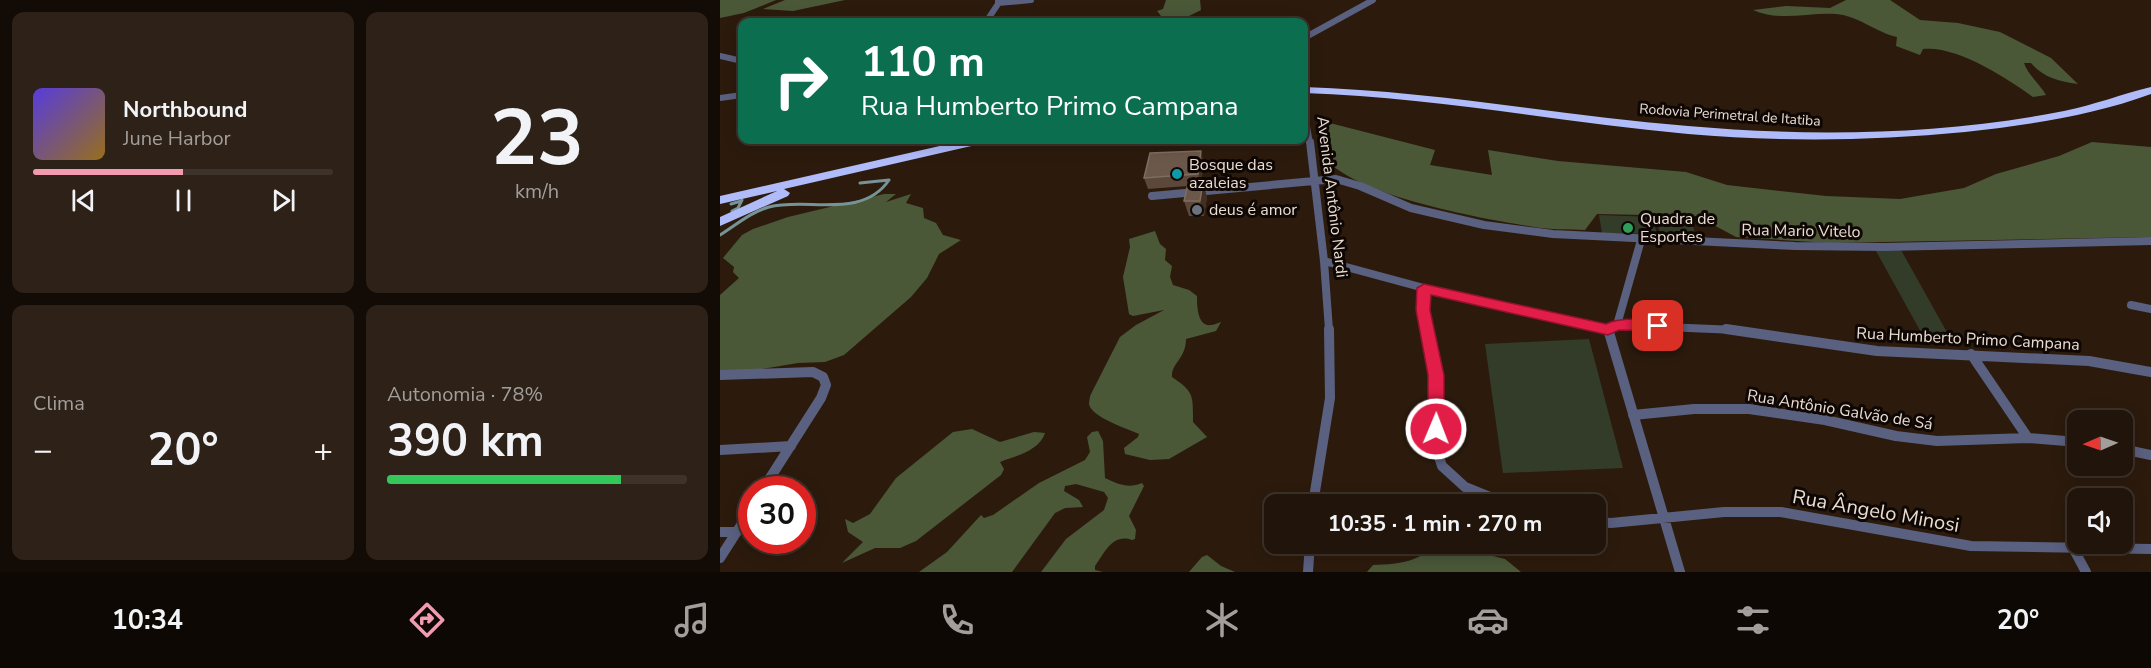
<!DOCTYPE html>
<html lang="pt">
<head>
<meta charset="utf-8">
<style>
	:root { --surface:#21140a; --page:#2d2118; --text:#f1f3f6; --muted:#a29e9c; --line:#3e332b; --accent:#f29ab0 }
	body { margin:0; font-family:"Nunito Sans",sans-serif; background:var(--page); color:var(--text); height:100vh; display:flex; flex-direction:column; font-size:22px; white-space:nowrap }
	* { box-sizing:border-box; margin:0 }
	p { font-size:20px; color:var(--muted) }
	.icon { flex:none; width:33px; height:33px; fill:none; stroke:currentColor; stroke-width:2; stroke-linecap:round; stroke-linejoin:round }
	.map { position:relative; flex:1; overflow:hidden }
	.panel { display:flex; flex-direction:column; gap:12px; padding:12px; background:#120b06; width:720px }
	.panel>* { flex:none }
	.guide { position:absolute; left:18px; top:18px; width:570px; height:126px; border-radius:12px; box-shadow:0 3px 15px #0003,0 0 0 2px var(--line); background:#0b6e4f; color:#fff; overflow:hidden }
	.needle { width:39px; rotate:268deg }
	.fabs { position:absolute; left:1347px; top:410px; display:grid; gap:12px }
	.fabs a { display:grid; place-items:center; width:66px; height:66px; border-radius:12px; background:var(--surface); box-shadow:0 3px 15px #0003,0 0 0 2px var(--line); font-size:30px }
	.speed { position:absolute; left:18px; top:476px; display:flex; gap:12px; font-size:30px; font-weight:700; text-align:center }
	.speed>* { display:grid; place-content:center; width:78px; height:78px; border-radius:50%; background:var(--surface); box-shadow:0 3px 15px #0003,0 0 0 2px var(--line); line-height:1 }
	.speed .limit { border:9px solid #d22; background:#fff; color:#111 }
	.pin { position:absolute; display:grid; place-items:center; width:51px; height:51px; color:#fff; margin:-26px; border-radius:12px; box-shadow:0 3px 9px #0006 }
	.me { position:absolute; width:66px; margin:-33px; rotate:1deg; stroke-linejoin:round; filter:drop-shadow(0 0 4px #0008) }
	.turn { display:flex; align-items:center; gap:21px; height:126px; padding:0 24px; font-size:27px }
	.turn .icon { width:78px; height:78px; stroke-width:2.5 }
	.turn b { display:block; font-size:42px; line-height:51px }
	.big { font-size:45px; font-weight:700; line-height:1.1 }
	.panel .widget { flex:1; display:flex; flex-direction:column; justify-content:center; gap:9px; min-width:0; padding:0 21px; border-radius:12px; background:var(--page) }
	.panel .dial { align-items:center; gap:0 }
	.dial b { font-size:78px; line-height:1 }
	.song { display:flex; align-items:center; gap:18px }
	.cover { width:72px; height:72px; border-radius:9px; background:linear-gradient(135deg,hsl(250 70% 55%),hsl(40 70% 35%)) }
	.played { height:6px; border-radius:3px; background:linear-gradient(90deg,var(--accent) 50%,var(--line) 50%) }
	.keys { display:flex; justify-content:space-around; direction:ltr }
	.heat { display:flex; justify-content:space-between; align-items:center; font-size:33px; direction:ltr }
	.charge { height:9px; border-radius:4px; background:linear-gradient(90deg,#34c759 78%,var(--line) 0) }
	.panel .tiles { flex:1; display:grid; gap:12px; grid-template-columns:repeat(2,1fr) }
	.trip { position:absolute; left:544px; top:494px; width:342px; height:60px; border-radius:12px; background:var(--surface); box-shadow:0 3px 15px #0003,0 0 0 2px var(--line); font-weight:700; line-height:60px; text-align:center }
	.tabs { display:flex; height:96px; justify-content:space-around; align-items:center; background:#0d0804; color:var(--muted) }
	.tabs .icon { width:42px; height:42px }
	.tabs .on { color:var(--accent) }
	.tabs b { font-size:27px; color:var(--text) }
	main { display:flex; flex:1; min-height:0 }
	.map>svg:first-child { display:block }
</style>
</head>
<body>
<main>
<section class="panel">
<div class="tiles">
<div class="widget">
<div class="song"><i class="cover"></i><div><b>Northbound</b><p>June Harbor</p></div></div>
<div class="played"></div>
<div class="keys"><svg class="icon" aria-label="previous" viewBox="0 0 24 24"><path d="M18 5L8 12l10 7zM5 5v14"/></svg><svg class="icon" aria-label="pause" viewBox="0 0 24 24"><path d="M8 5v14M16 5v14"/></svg><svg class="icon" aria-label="next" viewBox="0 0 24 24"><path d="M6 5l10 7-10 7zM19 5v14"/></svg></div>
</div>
<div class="widget dial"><b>23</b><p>km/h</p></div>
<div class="widget"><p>Clima</p>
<div class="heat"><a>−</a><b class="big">20°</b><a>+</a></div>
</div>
<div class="widget"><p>Autonomia · 78%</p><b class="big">390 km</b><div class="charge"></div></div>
</div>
</section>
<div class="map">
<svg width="1431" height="572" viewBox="0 0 1431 572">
	<rect width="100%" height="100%" fill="#2c1b0d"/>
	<path fill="#333c29" d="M 879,215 L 932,217 L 937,234 L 882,233 Z
		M 936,217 L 971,218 L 975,234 L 940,234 Z
		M 1181,250 L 1233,343 L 1207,343 L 1156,251 Z
		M 869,339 L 903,468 L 783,473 L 765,344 Z"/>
	<path fill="#4a5838" d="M 0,0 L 56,0 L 24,13 L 0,18 Z
		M 65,0 L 125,0 L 73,11 L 43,9 Z
		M 446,0 L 480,0 L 481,10 L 463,19 L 441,16 L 437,11 L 443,9 Z
		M 1126,0 L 1170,0 L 1200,20 L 1238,23 L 1280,32 L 1331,58 L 1358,84 C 1339,81 1324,78 1311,63 L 1304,63 C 1308,75 1319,83 1326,95 L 1313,97 C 1287,78 1236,45 1203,49 L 1200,55 L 1176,46 L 1177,37 C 1155,32 1139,16 1116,14 C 1089,12 1058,22 1033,10 L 1066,6 L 1110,8 Z
		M 602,121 L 715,150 L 710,165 L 772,175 L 768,150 L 838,161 L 966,172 L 1007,185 L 1106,196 L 1180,199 L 1244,188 L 1276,174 L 1339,156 L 1372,142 L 1431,147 L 1431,237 L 1108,243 L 1016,237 L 977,216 L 877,214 L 865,230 C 848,229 831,230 814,227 C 771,220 606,193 598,144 C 597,137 601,127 602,121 Z
		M 164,194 L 176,194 L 166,202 L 191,194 L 186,203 L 203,208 L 204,218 L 216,223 L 223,235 L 241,240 L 219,254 L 207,278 L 191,297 L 124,355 L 105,362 L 78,363 L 36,370 L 0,372 L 0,295 L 19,278 L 13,272 L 14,267 L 3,258 L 22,235 L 33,229 L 68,217 Z
		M 435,231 L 440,244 L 446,249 L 445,260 L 452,266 L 450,277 L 453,285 L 469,290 L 477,296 C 477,305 477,327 491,325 C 494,325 497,323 501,322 L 496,331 L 466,339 C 466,359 451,363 452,377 C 474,392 473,395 473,422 L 487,437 L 449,459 L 430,460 L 405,454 L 404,448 L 418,437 L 419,434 C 408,429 371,417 369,404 C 369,403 370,395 371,394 L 400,337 L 416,325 L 444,310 L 413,316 L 409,314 L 403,277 L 410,247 L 409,239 Z
		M 252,429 L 280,442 L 314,432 L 325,433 C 319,451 296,456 280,462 L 284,469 L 281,475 L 196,541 L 180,548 L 155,548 L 122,563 L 143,542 L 128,532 L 125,519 L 133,523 L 150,514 L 176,478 L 233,432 Z
		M 378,431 L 383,441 L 385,478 C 398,484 408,489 422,483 L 424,486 L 409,516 L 416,530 L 415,539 L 412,540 C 393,533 385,552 375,566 L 375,570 L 383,572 L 321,572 L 346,539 L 384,510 L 388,498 L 384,492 L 356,484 L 345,486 L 344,491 L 359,500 L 363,507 L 345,508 L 335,513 L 292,572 L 199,572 L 227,552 L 261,515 L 264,518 L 273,515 L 319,483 L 365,460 L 370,452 L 367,437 L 372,432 Z
		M 720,543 L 752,543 L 761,553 L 785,559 L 801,572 L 647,572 L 653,565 C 683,564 696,562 720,543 Z
		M 487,555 L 501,566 L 515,572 L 469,572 L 482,557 Z"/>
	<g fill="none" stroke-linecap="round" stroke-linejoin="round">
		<path stroke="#769397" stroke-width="3" d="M 11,204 L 21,201
			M 12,211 L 18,208 L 22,200
			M 0,235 C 16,225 31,212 49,207 C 86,197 142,220 169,180 L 140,183"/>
		<path stroke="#5a607f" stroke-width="6" d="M 278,3 L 311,0
			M 266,22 L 278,4 L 278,0
			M 584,38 L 653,0
			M 0,56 L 22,61
			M 0,98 L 22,95
			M 584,109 L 590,144"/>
		<path stroke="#5a607f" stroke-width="8" d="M 590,142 L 604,261 L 609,330
			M 432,196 L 616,179 L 640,186 L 691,208 L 764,225 L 833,234 L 1075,246 L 1164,247 L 1431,241
			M 604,261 L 704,288 L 888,329 L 897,325 L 1016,330
			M 704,288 L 703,310 L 707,330
			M 1411,305 L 1431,309
			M 897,325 L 921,240"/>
		<path stroke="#5a607f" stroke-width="10" d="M 707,329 L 716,375 L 717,451 L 722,466 L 745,487 L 787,504
			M 888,329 L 960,572
			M 1006,329 L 1157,351 L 1369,361 L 1431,372
			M 1251,354 L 1308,438
			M 0,375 L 93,372 L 103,377 L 106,385 L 101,398 L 43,489
			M 913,415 L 974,409 L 1029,409 L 1105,420 L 1176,436 L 1217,441 L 1308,438 L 1358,442
			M 1402,449 L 1431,455
			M 0,450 L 71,446
			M 593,504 L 610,398 L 609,329
			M 876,522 L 891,523 L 1004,512 L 1061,512 L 1251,546 L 1431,549
			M 0,532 L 16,532
			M 1352,546 L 1366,572
			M 0,558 L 32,508
			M 588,572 L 590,543"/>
		<path fill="#b0bbfa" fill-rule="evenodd" d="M 584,87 C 713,91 839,115 968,126 C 1092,137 1221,135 1344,111 C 1374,105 1402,94 1431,87 L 1431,94 C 1371,116 1308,125 1245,132 C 1152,141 1060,142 968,134 C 839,122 713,97 584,93 Z
			M 246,140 L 266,140 L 260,144 L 64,189 L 70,193 L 68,196 L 0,226 L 0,217 L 57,191 L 0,204 L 0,196 Z"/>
	</g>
	<path fill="#5c483b" d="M 484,162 L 481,182 L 487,197 L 484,216 L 469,216 L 464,201 L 467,186 L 428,189 L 424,178 Z"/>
	<path fill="#422f21" d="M 481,151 L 484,162 L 481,185 L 478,174 Z
		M 483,182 L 487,197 L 484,216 L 480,201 Z"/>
	<path fill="#6b584b" stroke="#7f6d60" stroke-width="1.5" d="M 481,151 L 478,174 L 424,178 L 430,153 Z
		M 483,182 L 480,201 L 464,201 L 468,184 Z"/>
	<path fill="#e11d48" stroke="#92132f" stroke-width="1.5" d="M 704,284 L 886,324 C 897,318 938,316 945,326 L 938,331 L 899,330 L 888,335 L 711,295 L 710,310 L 724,375 L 724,429 L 722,434 L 716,436 L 710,434 L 708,429 L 708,375 L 696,310 L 697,288 Z"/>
	<circle fill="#0f9aa8" stroke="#0f0703" stroke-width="2" cx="457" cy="174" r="6"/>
	<circle fill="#6b7280" stroke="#0f0703" stroke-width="2" cx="477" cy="210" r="6"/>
	<circle fill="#2e9e5b" stroke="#0f0703" stroke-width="2" cx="908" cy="228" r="6"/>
	<g text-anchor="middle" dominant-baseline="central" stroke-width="6" stroke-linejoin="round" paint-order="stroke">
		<g font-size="14" fill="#e9ddd4" stroke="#0f0703">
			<text transform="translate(1010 115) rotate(4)">Rodovia Perimetral de Itatiba</text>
		</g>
		<g font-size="16" fill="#e9ddd4" stroke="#0f0703" text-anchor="start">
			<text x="469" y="165">Bosque das<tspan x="469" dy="18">azaleias</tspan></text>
			<text x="489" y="210">deus é amor</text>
			<text x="920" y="219">Quadra de<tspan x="920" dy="18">Esportes</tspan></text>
		</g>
		<g font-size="16" fill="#e9ddd4" stroke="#0f0703">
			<text transform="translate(612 197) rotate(83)">Avenida Antônio Nardi</text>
			<text transform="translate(1081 231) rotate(1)">Rua Mario Vitelo</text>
			<text transform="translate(1248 339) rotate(3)">Rua Humberto Primo Campana</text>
			<text transform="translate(1120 410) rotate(9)">Rua Antônio Galvão de Sá</text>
		</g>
		<g font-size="20" fill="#e9ddd4" stroke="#0f0703">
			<text transform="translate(1156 511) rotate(10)">Rua Ângelo Minosi</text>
		</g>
	</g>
</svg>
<div class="fabs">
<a><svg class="needle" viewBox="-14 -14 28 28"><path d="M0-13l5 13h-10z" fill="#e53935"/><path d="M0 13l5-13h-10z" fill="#a29e9c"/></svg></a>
<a><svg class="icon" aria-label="sound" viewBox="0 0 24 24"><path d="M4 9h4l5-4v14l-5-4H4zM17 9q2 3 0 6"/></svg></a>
</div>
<div class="speed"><div class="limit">30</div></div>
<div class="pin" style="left:938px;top:326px;background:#d93025"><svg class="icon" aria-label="arrive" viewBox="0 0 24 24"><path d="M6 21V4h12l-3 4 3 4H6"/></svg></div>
<svg class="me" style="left:716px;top:429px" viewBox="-20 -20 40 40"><circle r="17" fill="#e11d48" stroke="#fff" stroke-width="3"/><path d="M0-11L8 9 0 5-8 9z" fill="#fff"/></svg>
<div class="trip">10:35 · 1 min · 270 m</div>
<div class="guide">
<div class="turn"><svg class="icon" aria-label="right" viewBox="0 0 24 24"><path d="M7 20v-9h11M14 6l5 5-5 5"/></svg><div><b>110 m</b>Rua Humberto Primo Campana</div></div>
</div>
</div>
</main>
<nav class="tabs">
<b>10:34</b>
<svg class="icon on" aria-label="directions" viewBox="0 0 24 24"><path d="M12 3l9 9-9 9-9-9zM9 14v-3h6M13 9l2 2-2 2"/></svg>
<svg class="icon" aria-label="music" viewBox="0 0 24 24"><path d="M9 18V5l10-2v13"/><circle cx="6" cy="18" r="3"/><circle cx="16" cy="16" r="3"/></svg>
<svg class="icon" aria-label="phone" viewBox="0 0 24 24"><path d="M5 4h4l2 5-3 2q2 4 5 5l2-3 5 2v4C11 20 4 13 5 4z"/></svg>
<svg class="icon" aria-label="climate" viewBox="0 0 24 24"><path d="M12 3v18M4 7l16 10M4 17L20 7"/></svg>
<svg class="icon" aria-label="car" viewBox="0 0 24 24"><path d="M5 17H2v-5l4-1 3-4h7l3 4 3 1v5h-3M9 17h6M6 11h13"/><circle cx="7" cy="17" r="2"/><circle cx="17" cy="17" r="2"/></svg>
<svg class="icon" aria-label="filters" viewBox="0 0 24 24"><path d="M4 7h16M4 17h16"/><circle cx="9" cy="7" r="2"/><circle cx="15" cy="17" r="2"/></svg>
<b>20°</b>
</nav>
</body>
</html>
